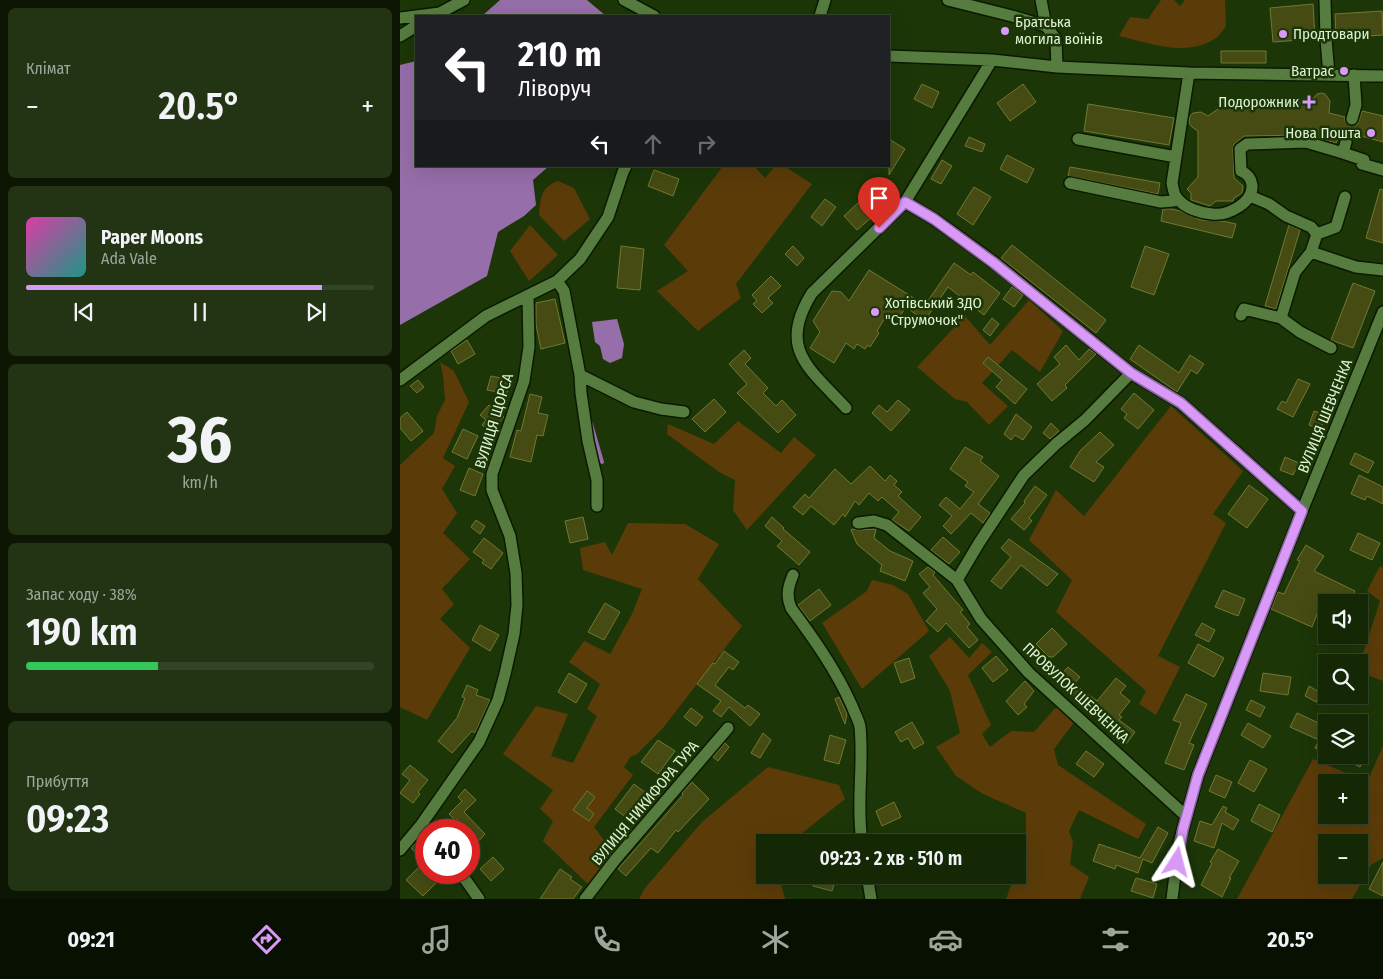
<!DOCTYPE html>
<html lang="uk">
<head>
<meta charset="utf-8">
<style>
	:root { --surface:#152806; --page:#223414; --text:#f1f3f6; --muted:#9da69b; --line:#344428; --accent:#d99af7 }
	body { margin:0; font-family:"Fira Sans Condensed",sans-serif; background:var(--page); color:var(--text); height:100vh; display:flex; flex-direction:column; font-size:19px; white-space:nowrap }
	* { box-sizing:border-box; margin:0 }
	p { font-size:16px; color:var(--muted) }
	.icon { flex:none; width:28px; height:28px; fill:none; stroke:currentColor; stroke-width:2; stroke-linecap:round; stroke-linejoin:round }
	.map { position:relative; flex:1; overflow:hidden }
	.sheet { display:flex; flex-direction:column; gap:8px; padding:8px; background:#0c1603; width:400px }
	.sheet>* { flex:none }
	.banner { position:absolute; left:15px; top:15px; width:475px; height:152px; border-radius:0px; box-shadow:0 5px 20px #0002,0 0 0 1px var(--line); background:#202124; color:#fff; overflow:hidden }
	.tools { position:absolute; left:918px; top:594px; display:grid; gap:10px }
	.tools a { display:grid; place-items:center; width:50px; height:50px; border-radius:0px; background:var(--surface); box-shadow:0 5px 20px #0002,0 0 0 1px var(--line); font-size:25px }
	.speed { position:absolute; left:15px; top:819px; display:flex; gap:10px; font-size:25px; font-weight:700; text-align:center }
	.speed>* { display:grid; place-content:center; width:65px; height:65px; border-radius:50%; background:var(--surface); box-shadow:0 5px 20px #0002,0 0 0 1px var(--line); line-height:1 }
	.speed .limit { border:8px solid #d22; background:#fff; color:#111 }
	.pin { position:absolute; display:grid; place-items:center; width:42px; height:42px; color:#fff; margin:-51px -21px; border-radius:50% 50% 50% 0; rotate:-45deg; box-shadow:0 0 5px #0007 }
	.pin .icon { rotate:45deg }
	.me { position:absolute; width:55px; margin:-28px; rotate:9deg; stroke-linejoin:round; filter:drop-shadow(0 0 4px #0008) }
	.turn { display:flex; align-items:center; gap:18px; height:105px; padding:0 20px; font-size:22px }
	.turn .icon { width:65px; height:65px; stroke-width:2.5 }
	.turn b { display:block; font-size:35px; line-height:42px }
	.lanes { display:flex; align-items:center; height:48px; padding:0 20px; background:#0003; justify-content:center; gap:25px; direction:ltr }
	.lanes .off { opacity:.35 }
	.big { font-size:38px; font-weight:600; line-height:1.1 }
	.sheet .widget { flex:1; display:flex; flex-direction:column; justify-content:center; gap:8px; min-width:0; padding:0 18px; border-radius:8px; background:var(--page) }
	.sheet .dial { align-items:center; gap:0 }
	.dial b { font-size:65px; line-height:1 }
	.song { display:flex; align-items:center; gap:15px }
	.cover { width:60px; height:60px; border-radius:8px; background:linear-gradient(135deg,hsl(320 70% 55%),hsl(170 70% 35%)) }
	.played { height:5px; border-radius:2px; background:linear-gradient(90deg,var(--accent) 85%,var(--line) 85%) }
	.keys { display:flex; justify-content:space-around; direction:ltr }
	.heat { display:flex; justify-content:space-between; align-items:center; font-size:28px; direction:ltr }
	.charge { height:8px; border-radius:4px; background:linear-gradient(90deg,#34c759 38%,var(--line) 0) }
	.trip { position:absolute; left:356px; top:834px; width:270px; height:50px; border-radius:0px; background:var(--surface); box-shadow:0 5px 20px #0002,0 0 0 1px var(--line); font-weight:600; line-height:50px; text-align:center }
	.tabs { display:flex; height:80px; justify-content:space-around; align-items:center; background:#081002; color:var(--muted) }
	.tabs .icon { width:35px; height:35px }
	.tabs .selected { color:var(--accent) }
	.tabs b { font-size:22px; color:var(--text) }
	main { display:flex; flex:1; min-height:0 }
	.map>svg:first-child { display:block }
</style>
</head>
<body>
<main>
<section class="sheet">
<div class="widget"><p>Клімат</p>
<div class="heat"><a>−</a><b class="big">20.5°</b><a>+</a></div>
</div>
<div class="widget">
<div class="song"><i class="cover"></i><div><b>Paper Moons</b><p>Ada Vale</p></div></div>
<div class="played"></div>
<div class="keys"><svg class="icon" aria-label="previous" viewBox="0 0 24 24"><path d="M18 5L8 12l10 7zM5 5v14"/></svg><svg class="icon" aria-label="pause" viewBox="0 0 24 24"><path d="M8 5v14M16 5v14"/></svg><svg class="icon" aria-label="next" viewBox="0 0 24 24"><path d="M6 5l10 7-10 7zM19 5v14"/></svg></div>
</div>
<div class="widget dial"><b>36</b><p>km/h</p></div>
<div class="widget"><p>Запас ходу · 38%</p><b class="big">190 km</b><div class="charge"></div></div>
<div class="widget"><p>Прибуття</p><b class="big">09:23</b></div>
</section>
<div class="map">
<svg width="983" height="899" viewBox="0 0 983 899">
	<rect width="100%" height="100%" fill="#1c3608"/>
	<path fill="#5b3c09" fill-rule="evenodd" d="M 761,0 L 774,0 L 780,6 L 785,0 L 825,0 L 826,26 C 823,30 820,35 816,38 C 786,58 750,43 719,36 L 730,17 L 748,19 Z
		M 323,166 L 354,166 L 365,178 L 375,166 L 384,166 L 412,184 L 336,284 L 341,298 L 298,331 L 257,291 L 288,271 L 264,245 Z
		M 158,181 L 174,188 L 190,219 L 164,241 L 139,215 C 141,198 140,188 158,181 Z
		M 130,225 L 158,255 L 129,281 L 110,251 Z
		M 629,300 L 663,331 L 640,372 L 612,350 L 582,383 L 608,406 L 589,425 L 567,402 L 555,399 L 517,367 L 565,316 L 590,345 Z
		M 40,362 L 54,371 L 69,402 L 43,458 L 55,466 L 42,489 L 57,513 L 43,533 L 70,559 L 42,589 L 54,604 L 40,619 L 70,648 L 27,720 L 0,707 L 0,465 L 34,433 L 37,416 L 45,400 L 43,375 Z
		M 771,406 L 843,471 L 813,514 L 826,523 L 758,656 L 780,667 L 756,715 L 739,704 L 746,691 L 656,612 L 672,580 L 629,540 L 656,490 L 684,516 Z
		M 338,421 L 381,453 L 394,437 L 416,455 L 347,530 L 333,510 L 335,480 L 319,472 L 267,434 L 268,424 L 314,444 Z
		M 228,523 L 285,524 L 319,544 L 298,579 L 342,626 L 263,728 L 236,755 L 231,756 L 224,767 L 233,775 L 194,827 L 213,852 L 190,886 L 143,841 L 153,821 L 140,809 L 153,790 L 103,754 L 136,706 L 168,714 L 151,756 L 173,763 L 197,716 L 187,709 L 200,684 L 169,662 L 184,641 L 210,654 L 232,614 L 242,589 L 183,570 L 180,548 L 205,542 L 212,555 Z
		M 980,566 L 983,568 L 983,681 L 959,672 L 959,666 L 980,601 L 967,591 Z
		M 472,580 L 493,585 L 508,594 L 529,631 L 462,689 L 422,623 L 467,591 Z
		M 550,637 L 569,658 L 582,643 L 592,652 L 568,675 L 591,725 L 582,734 L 590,747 L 611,731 L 634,732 L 658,705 L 675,721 L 654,749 L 658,765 L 746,824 L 738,839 L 679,810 L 669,831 L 673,842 L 670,864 L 689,877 L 680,899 L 606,899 L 615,875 L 618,875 L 618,867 L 626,833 L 626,813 L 583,794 L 556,776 L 536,747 L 560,733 L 550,691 L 529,656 Z
		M 983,746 L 983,858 L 971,865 L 952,899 L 837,899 L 913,759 L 967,782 ZM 926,782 L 959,782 L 959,815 L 926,815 ZM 959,842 L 959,875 L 926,875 L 926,842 Z
		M 368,767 L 439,785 L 445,799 L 391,842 L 365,842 L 365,875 L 381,875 L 380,880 L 385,899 L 239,899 L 245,888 L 302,822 Z"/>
	<path fill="#966ea9" d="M 100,0 L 187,0 L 206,16 L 82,16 Z
		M 16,61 L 16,166 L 149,166 L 133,180 L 136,205 L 124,216 L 98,232 L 87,276 L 0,325 L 0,65 Z
		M 217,319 L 224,344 L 222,358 L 210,363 L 203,359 L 200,346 L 195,342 L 192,322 Z"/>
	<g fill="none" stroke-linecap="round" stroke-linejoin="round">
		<path stroke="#966ea9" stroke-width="4" d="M 191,424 L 202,462"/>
	</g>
	<path fill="#454b13" stroke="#717931" d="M 913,4 L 915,39 L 873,42 L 870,8 Z
		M 982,11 L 983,35 L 936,38 L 935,14 Z
		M 821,51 L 866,51 L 866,63 L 821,63 Z
		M 522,84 L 539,92 L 532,108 L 514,99 Z
		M 623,84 L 636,102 L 610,121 L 597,103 Z
		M 921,93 L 925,94 L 930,101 L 929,113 L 945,117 L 945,121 L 949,126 L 958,124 L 962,111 L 983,116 L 983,142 L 954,134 L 953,139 L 948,135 L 944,135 L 938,139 L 936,143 L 906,135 L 844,136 L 834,144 L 833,149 L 834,178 L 843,186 L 842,193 L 834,198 L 833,201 L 816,201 L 810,206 L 791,200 L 791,193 L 787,189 L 798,177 L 798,131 L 792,127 L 789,123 L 790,116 L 793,113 L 801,112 L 808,116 L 828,102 L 913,99 L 917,94 Z
		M 688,104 L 774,118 L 769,145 L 684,131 Z
		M 569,137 L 585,144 L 582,152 L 565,146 Z
		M 489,139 L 505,149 L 489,175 Z
		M 607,155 L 634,169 L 627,183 L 600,169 Z
		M 542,160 L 552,166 L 541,184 L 531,179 Z
		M 670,167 L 760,183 L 758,194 L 668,176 Z
		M 254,170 L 279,179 L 273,196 L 248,186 Z
		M 574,187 L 591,197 L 573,225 L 557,214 Z
		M 980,189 L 983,190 L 983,243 L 966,238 Z
		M 425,199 L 436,207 L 422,226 L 411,217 Z
		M 459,202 L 472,217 L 457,230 L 444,216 Z
		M 763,209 L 771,209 L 780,211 L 801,220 L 822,221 L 836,224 L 832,238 L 761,221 Z
		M 889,225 L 900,230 L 876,309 L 865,306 Z
		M 612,245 L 706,320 L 696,333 L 601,258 Z
		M 221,246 L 244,249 L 240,290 L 217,288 Z
		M 393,246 L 404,258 L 397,266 L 385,254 Z
		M 745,246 L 769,254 L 754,295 L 731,287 Z
		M 554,263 L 571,275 L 573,272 L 600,293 L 584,315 L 548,287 L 521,326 L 514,321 L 518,316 L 506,307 L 498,319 L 488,313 L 477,331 L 479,333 L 470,347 L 468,345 L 465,349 L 457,344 L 454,349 L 446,343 L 434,363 L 410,348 L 420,332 L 413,321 L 432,291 L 441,292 L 449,301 L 469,270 L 525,305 Z
		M 371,276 L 381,286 L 368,298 L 373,303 L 362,313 L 353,304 L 357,301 L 352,295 Z
		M 953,283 L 975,291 L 953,348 L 931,340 Z
		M 612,287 L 623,295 L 614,307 L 603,299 Z
		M 155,299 L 165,343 L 141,349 L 136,325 L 136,303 Z
		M 592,318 L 599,324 L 590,336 L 583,330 Z
		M 67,340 L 75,354 L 58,364 L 51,351 Z
		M 666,345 L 679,360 L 689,349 L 696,354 L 665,385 L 667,388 L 652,401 L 637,384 L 660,364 L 654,357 Z
		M 739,345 L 779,373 L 790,355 L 804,364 L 797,374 L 791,370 L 777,392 L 730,359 Z
		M 344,350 L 351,358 L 345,364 L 368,388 L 363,393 L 376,406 L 382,400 L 396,415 L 378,433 L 337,393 L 347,384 L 329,364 Z
		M 588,357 L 627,389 L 615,404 L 596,387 L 602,380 L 583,363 Z
		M 91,376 L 110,380 L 107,394 L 87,390 Z
		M 898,379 L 910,384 L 893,417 L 877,409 L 882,401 L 886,403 Z
		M 18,380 L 24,387 L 17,393 L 10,386 Z
		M 734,393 L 754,410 L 738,429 L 724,418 L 727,414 L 721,409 Z
		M 130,394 L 142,397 L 138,413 L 148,415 L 143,436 L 137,435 L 131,462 L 110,457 L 117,430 L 121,431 Z
		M 314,399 L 326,412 L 305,432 L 292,419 Z
		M 498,400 L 510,410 L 491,431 L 472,413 L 479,405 L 487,412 Z
		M 89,405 L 104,417 L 91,432 L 82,425 L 86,420 L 80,415 Z
		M 914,411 L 926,415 L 921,430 L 909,425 Z
		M 7,412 L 23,431 L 11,441 L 0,428 L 0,418 Z
		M 616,414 L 632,427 L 623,440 L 615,435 L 611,440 L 604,434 Z
		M 651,423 L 659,431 L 650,439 L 643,433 Z
		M 63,429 L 78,436 L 67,459 L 52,452 Z
		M 700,432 L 714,445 L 696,462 L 704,467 L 694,482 L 670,467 L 680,451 Z
		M 565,447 L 583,457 L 580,461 L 599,476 L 578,504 L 590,513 L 583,523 L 571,513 L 551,534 L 543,526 L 552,516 L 539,505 L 546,497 L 560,509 L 574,492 L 565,486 L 568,482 L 550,469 Z
		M 955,453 L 974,462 L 968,473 L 950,464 Z
		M 885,457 L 899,463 L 893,475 L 880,470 Z
		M 470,466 L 485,481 L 490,475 L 497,481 L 494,485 L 502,492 L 498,496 L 521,517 L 509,531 L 492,520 L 499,512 L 482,497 L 478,501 L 469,493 L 459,505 L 455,501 L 445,517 L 443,514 L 434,525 L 411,506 L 403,515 L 393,507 L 405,494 L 409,498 L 435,469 L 451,484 Z
		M 69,468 L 83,474 L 75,496 L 60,490 Z
		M 959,475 L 983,487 L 983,504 L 967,496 L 965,500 L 951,494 Z
		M 849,485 L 868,499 L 847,528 L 828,514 Z
		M 635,486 L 647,495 L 629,518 L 632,521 L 624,530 L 611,519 L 625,503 L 624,501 Z
		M 183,517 L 188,539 L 170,543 L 165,521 Z
		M 372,517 L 384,528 L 383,529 L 410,552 L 399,565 L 377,546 L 382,541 L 365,526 Z
		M 76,520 L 85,526 L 80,534 L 71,527 Z
		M 453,529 L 458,530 L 476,529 L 474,538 L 490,551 L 513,561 L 505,581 L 480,571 L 482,565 L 457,544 L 451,530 Z
		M 958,533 L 980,543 L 972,560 L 950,550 Z
		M 543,537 L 560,552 L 549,564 L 531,550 Z
		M 84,538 L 103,553 L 91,569 L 82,563 L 84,560 L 73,552 Z
		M 609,539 L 658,574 L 647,586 L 621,565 L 601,589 L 591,581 L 611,557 L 601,548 Z
		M 906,545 L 924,556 L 914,571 L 955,591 L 949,602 L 922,602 L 912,627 L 871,609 L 878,592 L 884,594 L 900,561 L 897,560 Z
		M 528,567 L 535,572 L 533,575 L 563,610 L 560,612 L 570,624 L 567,627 L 578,640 L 569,648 L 546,623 L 538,632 L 526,621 L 537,609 L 523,593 L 530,587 L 519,574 Z
		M 419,589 L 431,605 L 410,621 L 398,605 Z
		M 823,590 L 845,599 L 838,616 L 815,607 Z
		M 205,603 L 220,612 L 204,640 L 188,632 Z
		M 802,623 L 815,630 L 809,642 L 795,635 Z
		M 80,625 L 99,635 L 90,651 L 72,640 Z
		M 652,628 L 667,644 L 653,657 L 649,657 L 636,644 Z
		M 798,644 L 824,658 L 814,677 L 788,663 Z
		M 324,651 L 339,662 L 333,670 L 329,667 L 315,685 L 345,708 L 348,705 L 360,714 L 350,726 L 329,707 L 321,717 L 313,711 L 321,701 L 297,684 L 313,663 L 315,664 Z
		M 596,656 L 608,670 L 593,682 L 582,668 Z
		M 509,658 L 515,678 L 501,683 L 494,663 Z
		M 668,667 L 680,677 L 674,684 L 697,701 L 716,678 L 726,686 L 720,693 L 730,701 L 719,715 L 722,717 L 719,720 L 735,732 L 726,744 L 715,735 L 717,731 L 679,701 L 656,680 Z
		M 169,673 L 187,684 L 176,703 L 158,692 Z
		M 863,673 L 891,677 L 888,695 L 860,691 Z
		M 625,681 L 634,691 L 624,704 L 627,707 L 618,715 L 606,701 Z
		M 67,685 L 78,690 L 76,695 L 90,700 L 75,733 L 72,731 L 52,753 L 38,741 L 57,718 L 65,698 L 62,697 Z
		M 909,686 L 921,693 L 916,702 L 905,696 Z
		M 786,694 L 807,704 L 789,743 L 794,745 L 784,770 L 765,763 L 781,723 L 773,720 Z
		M 439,697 L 447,714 L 445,724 L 435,699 Z
		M 851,700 L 865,707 L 860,717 L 846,710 Z
		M 291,708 L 303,717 L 296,726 L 284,717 Z
		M 897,713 L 925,726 L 926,724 L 926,753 L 915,748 L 919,740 L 890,727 Z
		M 512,722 L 524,743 L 514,749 L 508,738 L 501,742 L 495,732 Z
		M 848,723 L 871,736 L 863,748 L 841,735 Z
		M 363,733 L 371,740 L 360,758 L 351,753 Z
		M 430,735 L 446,740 L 439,764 L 424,760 Z
		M 258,740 L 275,751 L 258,774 L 241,762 Z
		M 325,743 L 329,747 L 318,761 L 313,757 Z
		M 686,751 L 704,764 L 694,777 L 676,764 Z
		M 937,755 L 967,755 L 960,767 Z
		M 850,760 L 867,769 L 854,792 L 838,783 Z
		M 10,765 L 28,780 L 18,792 L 20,794 L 13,803 L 0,793 L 10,780 L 2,774 Z
		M 816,775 L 832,782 L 825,798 L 809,791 Z
		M 292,782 L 309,799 L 278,832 L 276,830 L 258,853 L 251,848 L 226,876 L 218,869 L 283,795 L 282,793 Z
		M 234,784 L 246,793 L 227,818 L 215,809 Z
		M 65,789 L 76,800 L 64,812 L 85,834 L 74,846 L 69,841 L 69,830 L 54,830 L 61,823 L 57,819 L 56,821 L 49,814 L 62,801 L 58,797 Z
		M 187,791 L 195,797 L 187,808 L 194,814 L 189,821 L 173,810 Z
		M 494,802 L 501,817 L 482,826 L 476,811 Z
		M 859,804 L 880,815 L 872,832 L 851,821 Z
		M 823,806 L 827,808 L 825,812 L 839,820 L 833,830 L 822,823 L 814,848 L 794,841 L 800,821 L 812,825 Z
		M 758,827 L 768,833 L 752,863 L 743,859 L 738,873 L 716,865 L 715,869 L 693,861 L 699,844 L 740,858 Z
		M 19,840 L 26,848 L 26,872 L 29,872 L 38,881 L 23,896 L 6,880 L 24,862 L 11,848 Z
		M 818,849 L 839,861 L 829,878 L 831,878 L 822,897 L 801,885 L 812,863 L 810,862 Z
		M 93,857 L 104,869 L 91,881 L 80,869 Z
		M 983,862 L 983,896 L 969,889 Z
		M 160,869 L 172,877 L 170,879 L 182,887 L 173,899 L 140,899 Z
		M 416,875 L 437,875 L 432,891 L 413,886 Z
		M 736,878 L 757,884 L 753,898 L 731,891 Z"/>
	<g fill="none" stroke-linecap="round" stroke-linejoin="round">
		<path stroke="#395226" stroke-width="11" stroke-dasharray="11 5.5" stroke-linecap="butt" d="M 946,142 L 952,119"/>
		<g stroke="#0a1b00" stroke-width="14">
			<path id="minor" d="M 224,0 L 254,16
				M 548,0 L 612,16 L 646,26
				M 641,0 L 646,26 L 656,39 L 657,67
				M 925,0 L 926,39 L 929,75
				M 34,16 L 64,0
				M 420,16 L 425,0
				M 0,18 L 40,13
				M 0,36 L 16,26
				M 489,56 L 592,60 L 657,67 L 789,73 L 983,76
				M 789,73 L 772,183 C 773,188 774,195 777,198 C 784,208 800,213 812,214 C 828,216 853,203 852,185 C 851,178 848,174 841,171 L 840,149 L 847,144 L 906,142 L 943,153 L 946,142
				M 952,119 L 956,105 L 954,75
				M 678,139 L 776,157
				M 943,153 L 964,160 L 962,164 L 983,170
				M 670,183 L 761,202 L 773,201 L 777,198
				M 850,196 L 869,204 L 886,216 L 911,227 L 917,234
				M 505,202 L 534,219 L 595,263 L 731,373 L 781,403 L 902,511
				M 911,252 L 917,234 L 936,227 L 945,197
				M 157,281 L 164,291 L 180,375 L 234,402 L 261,409 L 284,412
				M 841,315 L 844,309 L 881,318
				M 931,348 L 900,332 L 881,318 L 895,272 L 911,252 L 956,267 L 983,270
				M 180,375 L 181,393 L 188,441 L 197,480 L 197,506
				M 0,380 L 86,316 L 157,281 L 180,259 L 208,217 L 223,172 L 226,166
				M 446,408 C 409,368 377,349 412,293 L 505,202 L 592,60
				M 458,523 L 474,521 L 487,525 L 557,580 L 581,619 L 629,673 L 786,816
				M 393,575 C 388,587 386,596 391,608 C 414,639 436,670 452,706 C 454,712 459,720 460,727 C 464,766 456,804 462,842
				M 557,580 L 579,543 L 624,475 L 656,444 L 685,420 L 731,373
				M 0,850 L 21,825 L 79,742 L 98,700 L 105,674 L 114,634 L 117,605 L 116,573 L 110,536 L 92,490 L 92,474 L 124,381 L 129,347 L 128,295
				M 60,872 L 79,899
				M 467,875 L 471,899
				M 185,899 L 215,860 L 328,728
				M 772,899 L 779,843 L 798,775 L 902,511 L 983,312"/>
		</g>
		<use href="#minor" stroke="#577c40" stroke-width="11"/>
	</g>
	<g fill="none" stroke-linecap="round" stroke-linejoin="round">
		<g stroke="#8d64a1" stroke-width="12">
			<path id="route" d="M 479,228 L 505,202 L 534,219 L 594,263 L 731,373 L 781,403 L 902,511 L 798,775 L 783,829 L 777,862"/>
		</g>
		<use href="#route" stroke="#d99af7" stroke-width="9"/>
	</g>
	<g fill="#d99af7" stroke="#1c3608" stroke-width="2">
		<circle cx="605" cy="31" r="5"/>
		<circle cx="883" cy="34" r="5"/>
		<circle cx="944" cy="71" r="5"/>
		<path d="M906.5 94.5h5v5h5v5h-5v5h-5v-5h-5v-5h5z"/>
		<circle cx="971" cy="133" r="5"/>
		<circle cx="475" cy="312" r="5"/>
	</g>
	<g text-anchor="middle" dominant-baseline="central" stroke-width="5" stroke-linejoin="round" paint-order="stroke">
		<g font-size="15" fill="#ddf2d1" stroke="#1c3608" text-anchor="start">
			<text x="615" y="22">Братська<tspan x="615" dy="17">могила воїнів</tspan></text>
			<text x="893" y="34">Продтовари</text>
			<text x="934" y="71" text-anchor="end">Ватрас</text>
			<text x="899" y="102" text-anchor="end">Подорожник</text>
			<text x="961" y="133" text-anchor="end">Нова Пошта</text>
			<text x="485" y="303">Хотівський ЗДО<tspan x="485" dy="17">"Струмочок"</tspan></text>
		</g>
		<g font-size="15" fill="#ddf2d1" stroke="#1c3608">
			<text transform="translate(925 416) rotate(-68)">ВУЛИЦЯ ШЕВЧЕНКА</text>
			<text transform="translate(94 421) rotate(-73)">ВУЛИЦЯ ЩОРСА</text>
			<text transform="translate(676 693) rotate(43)">ПРОВУЛОК ШЕВЧЕНКА</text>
			<text transform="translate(245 803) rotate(-50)">ВУЛИЦЯ НИКИФОРА ТУРА</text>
		</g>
	</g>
</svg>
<div class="tools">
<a><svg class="icon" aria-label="sound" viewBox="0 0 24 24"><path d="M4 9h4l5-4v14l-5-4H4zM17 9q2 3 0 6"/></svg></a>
<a><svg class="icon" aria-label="search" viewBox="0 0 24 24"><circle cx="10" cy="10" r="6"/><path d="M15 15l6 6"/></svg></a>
<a><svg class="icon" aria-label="layers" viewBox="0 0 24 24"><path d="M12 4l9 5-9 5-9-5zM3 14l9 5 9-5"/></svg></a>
<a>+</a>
<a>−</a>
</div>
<div class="speed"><div class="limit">40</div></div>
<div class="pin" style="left:479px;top:228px;background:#d93025"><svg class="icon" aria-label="arrive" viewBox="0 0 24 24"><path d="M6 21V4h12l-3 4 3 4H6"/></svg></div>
<svg class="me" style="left:777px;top:862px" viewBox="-20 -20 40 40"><path d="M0-17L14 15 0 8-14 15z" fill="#d99af7" stroke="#fff" stroke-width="4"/></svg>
<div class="trip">09:23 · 2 хв · 510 m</div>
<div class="banner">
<div class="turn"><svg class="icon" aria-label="left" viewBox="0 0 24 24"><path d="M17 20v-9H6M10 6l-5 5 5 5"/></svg><div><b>210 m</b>Ліворуч</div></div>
<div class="lanes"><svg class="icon" aria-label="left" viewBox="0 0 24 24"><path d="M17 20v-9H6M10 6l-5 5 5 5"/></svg><svg class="icon off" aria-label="ahead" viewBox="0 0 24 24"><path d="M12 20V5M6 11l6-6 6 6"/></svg><svg class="icon off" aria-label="right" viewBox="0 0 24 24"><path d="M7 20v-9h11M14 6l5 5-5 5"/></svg></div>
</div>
</div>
</main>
<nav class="tabs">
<b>09:21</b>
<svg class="icon selected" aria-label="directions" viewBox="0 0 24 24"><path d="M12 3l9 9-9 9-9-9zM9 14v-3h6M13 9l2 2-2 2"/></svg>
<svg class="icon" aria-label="music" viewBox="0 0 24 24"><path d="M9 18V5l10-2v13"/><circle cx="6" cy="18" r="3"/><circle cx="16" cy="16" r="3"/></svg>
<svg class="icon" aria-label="phone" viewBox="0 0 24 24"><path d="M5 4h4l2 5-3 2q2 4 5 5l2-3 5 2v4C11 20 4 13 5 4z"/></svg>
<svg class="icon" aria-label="climate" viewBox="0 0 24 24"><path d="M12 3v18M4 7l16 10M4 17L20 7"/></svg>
<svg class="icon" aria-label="car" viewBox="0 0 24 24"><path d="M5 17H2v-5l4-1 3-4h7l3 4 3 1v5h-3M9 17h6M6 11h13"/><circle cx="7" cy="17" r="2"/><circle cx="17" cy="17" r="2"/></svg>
<svg class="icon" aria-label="filters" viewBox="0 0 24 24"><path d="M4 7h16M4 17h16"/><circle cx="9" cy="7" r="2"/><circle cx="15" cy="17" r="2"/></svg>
<b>20.5°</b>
</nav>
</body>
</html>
